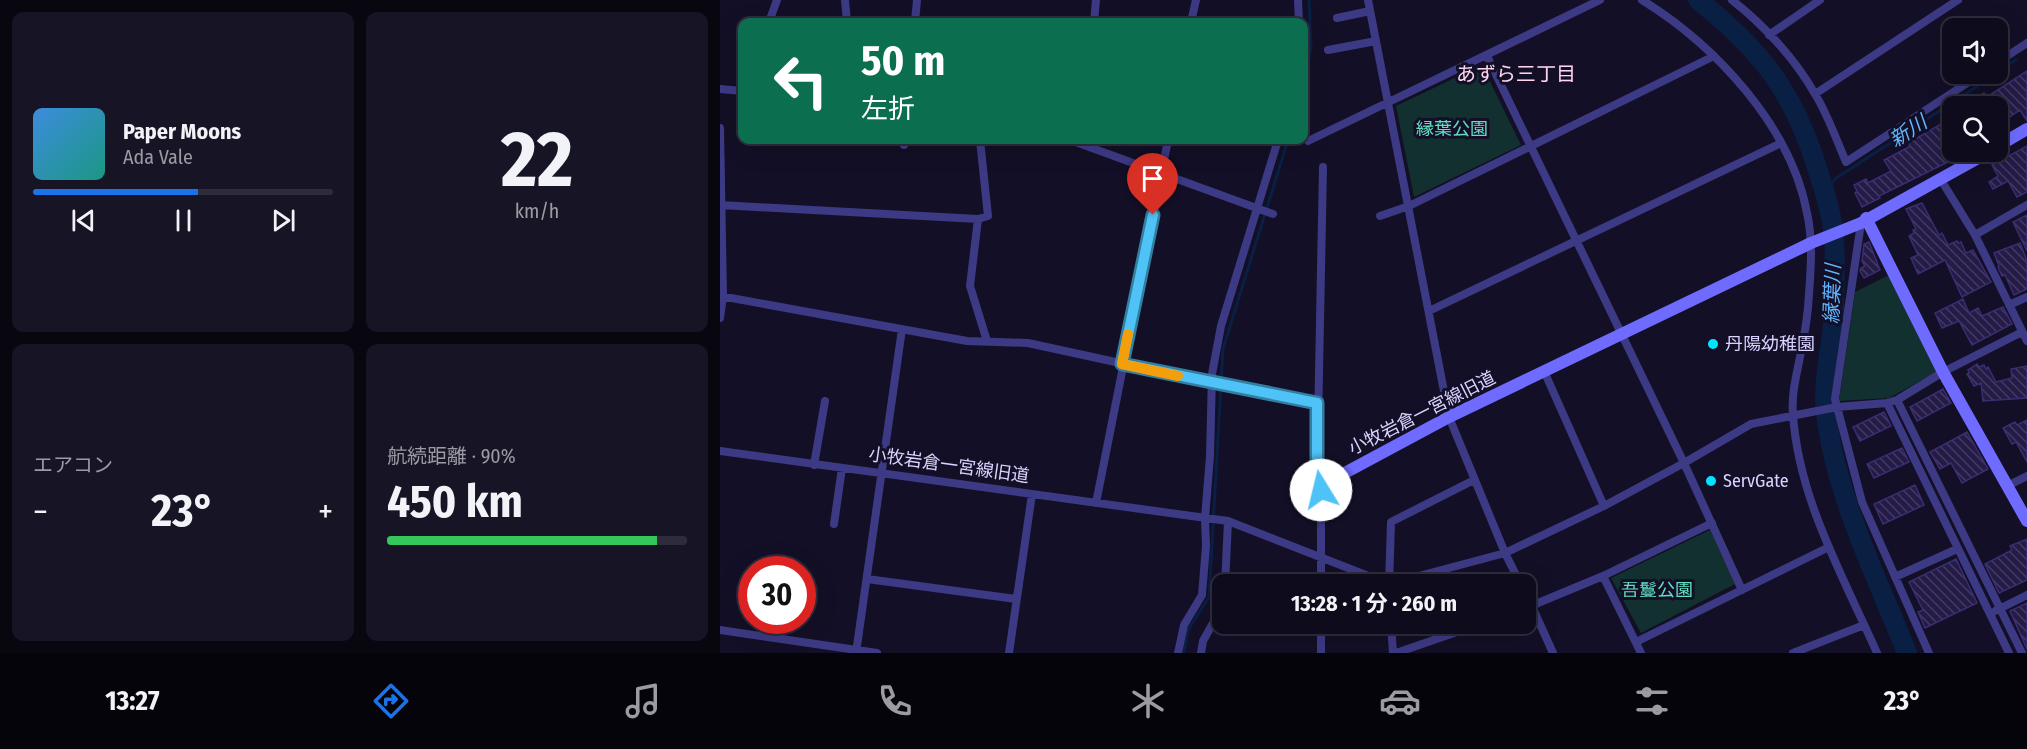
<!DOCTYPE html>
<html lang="ja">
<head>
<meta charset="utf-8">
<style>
	:root { --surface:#0e0b1c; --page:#171425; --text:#f1f3f6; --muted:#9b9ba3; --line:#2e2b3b; --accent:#1a73e8 }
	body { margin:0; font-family:"Fira Sans Condensed","Noto Sans JP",sans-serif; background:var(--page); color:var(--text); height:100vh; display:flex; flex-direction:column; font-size:22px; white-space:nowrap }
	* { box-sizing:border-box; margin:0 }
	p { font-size:20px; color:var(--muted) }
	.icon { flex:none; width:33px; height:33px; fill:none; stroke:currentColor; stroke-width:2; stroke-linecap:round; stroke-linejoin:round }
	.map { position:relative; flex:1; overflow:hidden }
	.sheet { display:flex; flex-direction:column; gap:12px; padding:12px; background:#08060f; width:720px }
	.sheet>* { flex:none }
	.banner { position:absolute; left:18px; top:18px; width:570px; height:126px; border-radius:12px; box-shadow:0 6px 24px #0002,0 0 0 2px var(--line); background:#0b6e4f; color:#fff; overflow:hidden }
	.controls { position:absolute; left:1222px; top:18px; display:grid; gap:12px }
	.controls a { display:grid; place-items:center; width:66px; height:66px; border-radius:12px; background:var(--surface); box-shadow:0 6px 24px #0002,0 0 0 2px var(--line); font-size:30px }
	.speed { position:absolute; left:18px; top:556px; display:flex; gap:12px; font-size:30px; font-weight:700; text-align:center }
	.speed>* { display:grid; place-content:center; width:78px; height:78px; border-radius:50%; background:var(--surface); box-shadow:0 6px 24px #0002,0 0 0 2px var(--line); line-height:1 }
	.speed .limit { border:9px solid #d22; background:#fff; color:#111 }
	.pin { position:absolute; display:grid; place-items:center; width:51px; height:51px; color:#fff; margin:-62px -26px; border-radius:50% 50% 50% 0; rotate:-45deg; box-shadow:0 0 6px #0007 }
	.pin .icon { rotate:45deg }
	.me { position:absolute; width:66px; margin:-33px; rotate:351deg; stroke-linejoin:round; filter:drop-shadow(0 0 4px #0008) }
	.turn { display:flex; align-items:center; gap:21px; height:126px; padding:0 24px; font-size:27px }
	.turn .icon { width:78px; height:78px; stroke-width:2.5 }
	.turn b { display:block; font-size:42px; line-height:51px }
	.big { font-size:45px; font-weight:700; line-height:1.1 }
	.sheet .widget { flex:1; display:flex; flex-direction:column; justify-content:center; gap:9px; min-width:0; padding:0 21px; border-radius:12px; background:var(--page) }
	.sheet .dial { align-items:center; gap:0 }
	.dial b { font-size:78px; line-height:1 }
	.song { display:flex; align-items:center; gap:18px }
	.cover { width:72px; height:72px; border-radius:9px; background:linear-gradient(135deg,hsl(210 70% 55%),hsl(170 70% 35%)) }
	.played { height:6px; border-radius:3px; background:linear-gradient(90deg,var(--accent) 55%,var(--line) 55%) }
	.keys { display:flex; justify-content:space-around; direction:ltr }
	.heat { display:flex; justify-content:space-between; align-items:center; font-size:33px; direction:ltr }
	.charge { height:9px; border-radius:4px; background:linear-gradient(90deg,#34c759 90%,var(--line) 0) }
	.sheet .tiles { flex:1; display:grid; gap:12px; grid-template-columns:repeat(2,1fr) }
	.trip { position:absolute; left:492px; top:574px; width:324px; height:60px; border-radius:12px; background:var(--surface); box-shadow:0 6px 24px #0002,0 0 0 2px var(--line); font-weight:700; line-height:60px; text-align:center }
	.tab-bar { display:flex; height:96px; justify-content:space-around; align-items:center; background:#06040b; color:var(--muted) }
	.tab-bar .icon { width:42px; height:42px }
	.tab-bar .active { color:var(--accent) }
	.tab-bar b { font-size:27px; color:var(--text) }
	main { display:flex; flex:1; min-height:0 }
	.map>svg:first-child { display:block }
</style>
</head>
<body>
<main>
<section class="sheet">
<div class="tiles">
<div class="widget">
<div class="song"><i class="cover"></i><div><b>Paper Moons</b><p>Ada Vale</p></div></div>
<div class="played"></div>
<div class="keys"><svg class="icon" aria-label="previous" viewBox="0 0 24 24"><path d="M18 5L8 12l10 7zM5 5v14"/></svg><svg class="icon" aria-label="pause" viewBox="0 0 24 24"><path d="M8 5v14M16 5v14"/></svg><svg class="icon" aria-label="next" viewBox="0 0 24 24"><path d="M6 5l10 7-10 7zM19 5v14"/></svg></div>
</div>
<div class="widget dial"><b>22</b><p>km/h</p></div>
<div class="widget"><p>エアコン</p>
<div class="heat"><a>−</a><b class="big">23°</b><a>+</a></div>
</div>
<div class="widget"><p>航続距離 · 90%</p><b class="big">450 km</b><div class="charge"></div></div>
</div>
</section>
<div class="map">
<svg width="1307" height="653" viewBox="0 0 1307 653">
	<defs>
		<pattern id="building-back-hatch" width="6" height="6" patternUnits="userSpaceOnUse" patternTransform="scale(1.5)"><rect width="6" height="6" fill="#241b47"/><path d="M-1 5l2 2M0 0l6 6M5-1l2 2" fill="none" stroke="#433b63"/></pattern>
	</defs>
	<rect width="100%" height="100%" fill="#130f26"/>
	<path fill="#12302f" d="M 762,65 L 801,145 L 694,197 L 676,106 Z
		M 1169,275 L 1222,369 L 1169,398 L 1119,401 L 1135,292 Z
		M 990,530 L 1015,584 L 921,633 L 891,578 Z"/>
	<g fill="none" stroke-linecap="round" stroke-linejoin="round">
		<path stroke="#0a1f44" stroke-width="3" d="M 1278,72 L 1296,60
			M 584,92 L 591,46 L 589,0
			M 1105,194 L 1115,179 L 1276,74
			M 464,653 L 468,630 L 489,597 L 503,349 L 568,140"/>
		<path stroke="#0a1f44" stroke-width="20" d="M 978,0 C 1042,51 1074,92 1098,171 C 1104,189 1110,209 1113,228 C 1116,254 1115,283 1114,310 C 1113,345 1102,378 1106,413 C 1116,497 1156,575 1187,653"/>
	</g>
	<path fill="url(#building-back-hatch)" stroke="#3b2d73" stroke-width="1.5" d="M 1307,71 L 1307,121 L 1300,110 L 1281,123 L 1278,118 L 1278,106 L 1244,106 L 1264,93 L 1267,97 Z
		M 1233,117 L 1233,152 L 1248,152 L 1159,196 L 1160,198 L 1142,207 L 1135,193 L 1137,191 L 1134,185 L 1146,179 L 1148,183 L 1171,171 L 1164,160 L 1189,147 L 1190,142 Z
		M 1307,146 L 1307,192 L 1297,197 L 1288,181 L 1273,189 L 1269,182 L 1278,176 L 1272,165 Z
		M 1202,203 L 1219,235 L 1222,233 L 1228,245 L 1237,241 L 1238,243 L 1241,242 L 1246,253 L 1253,250 L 1271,282 L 1242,297 L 1225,260 L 1198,274 L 1191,258 L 1198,255 L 1189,236 L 1194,233 L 1193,230 L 1196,229 L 1186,209 Z
		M 1307,215 L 1307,251 L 1293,222 Z
		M 1149,242 L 1160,270 L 1144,278 L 1140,271 L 1141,268 L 1145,266 L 1142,261 L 1144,244 Z
		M 1300,243 L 1307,261 L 1307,289 L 1294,295 L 1285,275 L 1282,276 L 1278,267 L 1279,266 L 1274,253 Z
		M 1243,299 L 1249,313 L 1258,308 L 1262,316 L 1283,307 L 1292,324 L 1252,345 L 1239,321 L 1222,328 L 1215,313 Z
		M 1257,364 L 1259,367 L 1264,365 L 1266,369 L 1268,367 L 1276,382 L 1292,378 L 1291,369 L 1307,366 L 1307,398 L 1263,401 L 1261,383 L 1254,386 L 1247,374 L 1249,373 L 1248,370 Z
		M 1223,389 L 1231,403 L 1197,421 L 1190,407 Z
		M 1164,412 L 1171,426 L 1140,441 L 1133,427 Z
		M 1307,420 L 1307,462 L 1296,442 L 1292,444 L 1283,428 L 1295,422 L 1297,425 Z
		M 1247,432 L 1268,469 L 1242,483 L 1231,463 L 1220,469 L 1210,452 Z
		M 1182,448 L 1189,462 L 1154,478 L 1147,464 Z
		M 1195,485 L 1204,505 L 1163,524 L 1154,504 Z
		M 1307,539 L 1307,580 L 1279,593 L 1265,564 L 1292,550 L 1290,546 Z
		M 1236,559 L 1257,603 L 1205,628 L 1198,612 L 1203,610 L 1189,582 Z
		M 1307,603 L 1307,649 L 1290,611 Z"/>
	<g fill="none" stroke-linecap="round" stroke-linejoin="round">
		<path stroke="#3d3a85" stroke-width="8" d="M 125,0 L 127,22
			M 578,0 L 579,22
			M 648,0 L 729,417 L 785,553 L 801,585
			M 922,0 C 995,45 1071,126 1087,213 C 1093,239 1091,267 1089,294 C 1088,314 1085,333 1081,352 C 1077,373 1071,394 1073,415 C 1079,500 1123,576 1157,653
			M 1012,0 C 1044,25 1075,59 1095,94 C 1108,115 1116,139 1126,162 L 1261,74
			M 617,18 L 650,11
			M 49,22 L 57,0
			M 195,22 L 197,0
			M 374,22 L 376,0
			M 471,22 L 476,0
			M 1049,35 L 1100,0
			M 608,50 L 656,41
			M 767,56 L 964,463 L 1022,590
			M 1278,62 L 1307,43
			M 0,89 L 22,91
			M 1095,94 L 1238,0
			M 0,128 L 3,296 L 0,318
			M 184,140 L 184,145
			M 350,140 L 553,214
			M 588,141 L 880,0
			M 1221,180 L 1255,235 L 1307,341
			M 0,205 L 258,219 L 268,216 L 260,140
			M 660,216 L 689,206 L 994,56
			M 258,219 L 250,286 L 267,341
			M 1141,223 L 1115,399 L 1142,502 L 1209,653
			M 1255,235 L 1307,205
			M 0,296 L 247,341 L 308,343 L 492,383 L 597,403
			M 1289,305 L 1307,297
			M 709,311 L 1061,143
			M 824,371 L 884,506
			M 1177,400 L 1302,653
			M 1167,403 L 1289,653
			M 0,451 L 508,521 L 669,584 L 785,553 L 884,506 L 964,463 L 1031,424 L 1117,407 L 1167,403 L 1177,400 L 1223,372 L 1302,332
			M 94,465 L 105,401
			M 1287,486 L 1307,476
			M 376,503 L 448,140
			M 114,524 L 122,468
			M 883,576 L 921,653
			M 1175,577 L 1237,549
			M 147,579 L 296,599
			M 505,585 L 508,521
			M 601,585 L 601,490 L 597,476 L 603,167
			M 669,585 L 671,522 L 754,480
			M 806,593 L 833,653
			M 806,608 L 883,576 L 992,523
			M 1275,611 L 1307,595
			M 601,624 L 601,653
			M 671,624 L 673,653
			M 0,630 L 157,653
			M 916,642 L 1109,547
			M 136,653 L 182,329
			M 289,653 L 312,494
			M 458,653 L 464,625 L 482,595 L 486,546 L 485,518 L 490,456 L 492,374 L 501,326 L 558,140
			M 481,653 L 483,641 L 502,607
			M 676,653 L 760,624
			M 1073,653 L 1144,625"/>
		<path stroke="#6f6bff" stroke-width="12" d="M 1278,146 L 1307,129
			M 1146,218 L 1223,372 L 1307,521
			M 601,490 L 606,483 L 729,417 L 1091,243 L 1141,223 L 1269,152"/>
	</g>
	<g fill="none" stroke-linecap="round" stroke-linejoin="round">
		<g stroke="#337fa1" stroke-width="15">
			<path id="route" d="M 433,215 L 402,364 L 597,403 L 597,476 L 601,490"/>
		</g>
		<use href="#route" stroke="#4fc3f7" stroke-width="10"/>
		<path stroke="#f59e0b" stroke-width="10" d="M 408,334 L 402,364 L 458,376"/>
	</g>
	<g fill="#00e5ff" stroke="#130f26" stroke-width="2">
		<circle cx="993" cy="344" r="6"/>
		<circle cx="991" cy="481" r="6"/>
	</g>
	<g text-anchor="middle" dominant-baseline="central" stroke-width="6" stroke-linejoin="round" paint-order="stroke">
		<g font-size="18" fill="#5fe0c0" stroke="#130f26">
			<text x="732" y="129">縁葉公園</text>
			<text x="937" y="590">吾鬘公園</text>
		</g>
		<g font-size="18" fill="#d9d4ff" stroke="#130f26" text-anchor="start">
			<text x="1005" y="344">丹陽幼稚園</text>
			<text x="1003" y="481">ServGate</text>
		</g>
		<g font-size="18" fill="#d9d4ff" stroke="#130f26">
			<text transform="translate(702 413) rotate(-27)">小牧岩倉一宮線旧道</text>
			<text transform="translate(229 465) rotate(8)">小牧岩倉一宮線旧道</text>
		</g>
		<g font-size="20" fill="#ffd6f0" stroke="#130f26">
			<text x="796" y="74">あずら三丁目</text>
		</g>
		<g font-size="20" font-style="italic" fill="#62b6ff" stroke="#130f26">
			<text transform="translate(1188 131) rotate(-33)">新川</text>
			<text transform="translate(1112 294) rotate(-88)">縁葉川</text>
		</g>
	</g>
</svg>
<div class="controls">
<a><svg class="icon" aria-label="sound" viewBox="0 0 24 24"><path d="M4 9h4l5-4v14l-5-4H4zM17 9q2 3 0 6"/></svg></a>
<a><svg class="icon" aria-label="search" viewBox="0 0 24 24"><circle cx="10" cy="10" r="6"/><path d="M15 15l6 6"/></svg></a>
</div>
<div class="speed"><div class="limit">30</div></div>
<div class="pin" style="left:433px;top:215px;background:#d93025"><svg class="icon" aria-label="arrive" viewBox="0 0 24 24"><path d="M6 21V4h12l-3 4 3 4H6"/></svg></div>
<svg class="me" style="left:601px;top:490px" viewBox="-20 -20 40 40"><circle r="19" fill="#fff"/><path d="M0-13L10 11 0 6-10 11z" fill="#4fc3f7"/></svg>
<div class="trip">13:28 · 1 分 · 260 m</div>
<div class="banner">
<div class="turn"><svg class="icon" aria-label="left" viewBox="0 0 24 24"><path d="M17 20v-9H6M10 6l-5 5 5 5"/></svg><div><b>50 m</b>左折</div></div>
</div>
</div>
</main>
<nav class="tab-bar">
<b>13:27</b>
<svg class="icon active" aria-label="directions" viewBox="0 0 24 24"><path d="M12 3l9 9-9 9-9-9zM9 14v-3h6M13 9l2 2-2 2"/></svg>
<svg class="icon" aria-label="music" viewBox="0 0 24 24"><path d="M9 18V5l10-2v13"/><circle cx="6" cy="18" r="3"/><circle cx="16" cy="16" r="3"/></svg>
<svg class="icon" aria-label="phone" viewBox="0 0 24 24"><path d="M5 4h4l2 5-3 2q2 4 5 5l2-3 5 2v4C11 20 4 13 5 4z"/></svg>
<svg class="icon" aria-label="climate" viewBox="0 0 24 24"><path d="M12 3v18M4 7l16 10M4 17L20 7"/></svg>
<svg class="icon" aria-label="car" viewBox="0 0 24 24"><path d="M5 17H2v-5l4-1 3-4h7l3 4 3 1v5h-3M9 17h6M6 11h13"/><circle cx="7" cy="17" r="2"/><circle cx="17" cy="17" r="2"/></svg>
<svg class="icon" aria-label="filters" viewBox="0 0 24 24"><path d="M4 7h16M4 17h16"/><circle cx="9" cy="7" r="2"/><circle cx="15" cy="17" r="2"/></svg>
<b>23°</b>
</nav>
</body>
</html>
